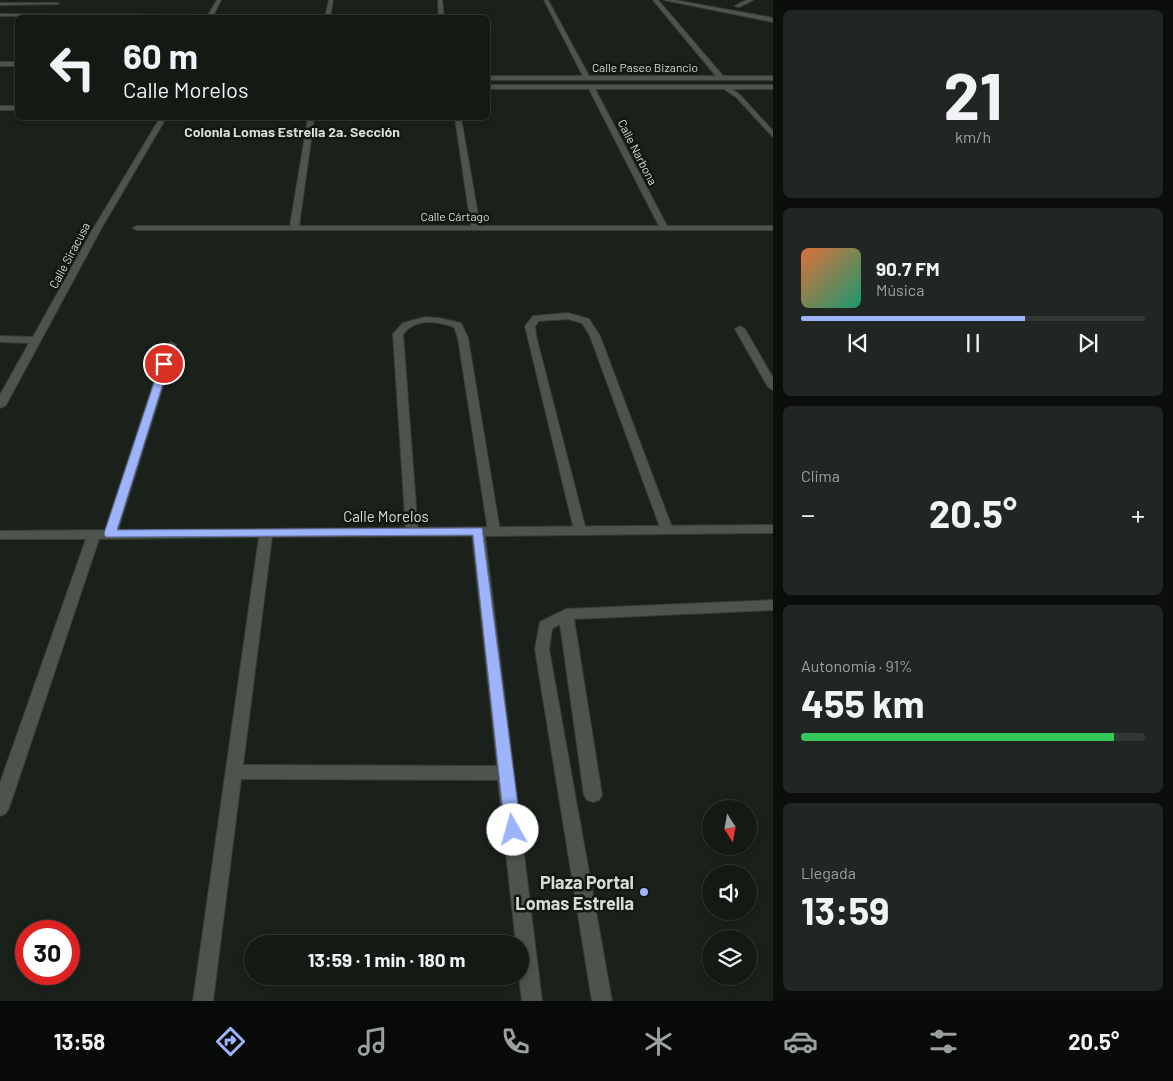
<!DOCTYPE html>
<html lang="es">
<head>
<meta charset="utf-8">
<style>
	:root { --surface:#141914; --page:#212622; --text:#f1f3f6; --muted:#9da0a0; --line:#333834; --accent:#9db4fd }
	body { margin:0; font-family:Barlow,sans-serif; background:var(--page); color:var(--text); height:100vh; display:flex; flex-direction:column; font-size:19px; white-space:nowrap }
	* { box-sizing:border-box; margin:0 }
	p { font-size:16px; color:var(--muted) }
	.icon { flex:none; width:28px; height:28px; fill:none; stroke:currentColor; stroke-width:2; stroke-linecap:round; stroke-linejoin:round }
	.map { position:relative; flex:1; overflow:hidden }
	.panel { display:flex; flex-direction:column; gap:10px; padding:10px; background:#0b0e0b; width:400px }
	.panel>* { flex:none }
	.top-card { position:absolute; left:15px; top:15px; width:475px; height:105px; border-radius:8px; box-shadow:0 2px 8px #0003,0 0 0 1px var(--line); background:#141914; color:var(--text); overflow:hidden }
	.needle { width:32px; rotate:169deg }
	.tools { position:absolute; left:702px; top:800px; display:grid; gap:10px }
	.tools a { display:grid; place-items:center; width:55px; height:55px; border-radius:50%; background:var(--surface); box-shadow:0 2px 8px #0003,0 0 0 1px var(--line); font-size:25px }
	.speed { position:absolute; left:15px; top:920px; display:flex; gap:10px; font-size:25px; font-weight:700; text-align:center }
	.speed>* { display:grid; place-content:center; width:65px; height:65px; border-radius:50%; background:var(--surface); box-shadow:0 2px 8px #0003,0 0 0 1px var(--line); line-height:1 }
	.speed .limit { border:8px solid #d22; background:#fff; color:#111 }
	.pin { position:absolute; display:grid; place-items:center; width:42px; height:42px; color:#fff; margin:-21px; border:2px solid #fff; border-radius:50%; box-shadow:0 1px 5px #0007 }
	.me { position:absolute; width:55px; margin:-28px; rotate:353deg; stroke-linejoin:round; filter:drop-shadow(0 0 4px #0008) }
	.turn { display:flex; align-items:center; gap:18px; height:105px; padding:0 25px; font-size:22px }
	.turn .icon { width:65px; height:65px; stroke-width:2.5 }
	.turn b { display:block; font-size:35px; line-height:42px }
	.big { font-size:38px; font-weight:700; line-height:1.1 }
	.panel .card { flex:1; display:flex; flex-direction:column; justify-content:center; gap:8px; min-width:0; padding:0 18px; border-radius:8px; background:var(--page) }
	.panel .dial { align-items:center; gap:0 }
	.dial b { font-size:65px; line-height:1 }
	.song { display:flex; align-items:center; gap:15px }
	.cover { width:60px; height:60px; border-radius:8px; background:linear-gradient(135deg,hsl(20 70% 55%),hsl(160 70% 35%)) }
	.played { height:5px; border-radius:2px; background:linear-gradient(90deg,var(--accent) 65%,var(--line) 65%) }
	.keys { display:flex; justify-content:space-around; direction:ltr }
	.heat { display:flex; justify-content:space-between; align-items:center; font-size:28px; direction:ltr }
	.charge { height:8px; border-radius:4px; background:linear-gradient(90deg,#34c759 91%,var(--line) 0) }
	.trip { position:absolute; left:244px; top:935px; width:285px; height:50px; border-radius:25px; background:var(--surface); box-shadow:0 2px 8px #0003,0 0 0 1px var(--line); font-weight:700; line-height:50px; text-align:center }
	.menu { display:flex; height:80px; justify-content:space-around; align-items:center; background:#080a08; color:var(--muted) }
	.menu .icon { width:35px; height:35px }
	.menu .on { color:var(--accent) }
	.menu b { font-size:22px; color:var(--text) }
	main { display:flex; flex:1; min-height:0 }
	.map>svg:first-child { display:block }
</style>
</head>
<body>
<main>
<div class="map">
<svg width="773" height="1001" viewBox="0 0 773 1001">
	<rect width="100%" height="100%" fill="#1a211a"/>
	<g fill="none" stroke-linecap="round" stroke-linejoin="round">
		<g stroke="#373c37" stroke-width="2">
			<path id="service" d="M 0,3 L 57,3 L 59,4 L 0,5 Z
				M 568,313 L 589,319 L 600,336 L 673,530 L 672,533 L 667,534 L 661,530 L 590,336 L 582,323 L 568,319 L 539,321 L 535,326 L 536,336 L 586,530 L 580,534 L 574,530 L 525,326 L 533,316 Z
				M 425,317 L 439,318 L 461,323 L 468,338 L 500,531 L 499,534 L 489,534 L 488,531 L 458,338 L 454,327 C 437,321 415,318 403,334 L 418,532 L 412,536 L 406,532 L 393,334 L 403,323 Z
				M 773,600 L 773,610 L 574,619 L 602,795 L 599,800 L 593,802 L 587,800 L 584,795 L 560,624 L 552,629 L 549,649 L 612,1001 L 592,1001 L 535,649 L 540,622 L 566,609 Z"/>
		</g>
		<g stroke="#373c37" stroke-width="2">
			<path id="minor" d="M 217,0 L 221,0 L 212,18 L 0,16 L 0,14 L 208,15 Z
				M 329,0 L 333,0 L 330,18 L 325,18 Z
				M 438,0 L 442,0 L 444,18 L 439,18 Z
				M 544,0 L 548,0 L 589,76 L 716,76 L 653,0 L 658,0 L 723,76 L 773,76 L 773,80 L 488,80 L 488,76 L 583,76 Z
				M 664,0 L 674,0 L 773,18 L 773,22 Z
				M 747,0 L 753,0 L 739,7 L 735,6 Z
				M 0,62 L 18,62 L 18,66 L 0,66 Z
				M 488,85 L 773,85 L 773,89 L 732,89 L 740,95 L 773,131 L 773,137 L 736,97 L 724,89 L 595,89 L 667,226 L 773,226 L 773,230 L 137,230 L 133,228 L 137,226 L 290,226 L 308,118 L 314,118 L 299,226 L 471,226 L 455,118 L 461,118 L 480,226 L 659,226 L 589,89 L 488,89 Z
				M 0,106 L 18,106 L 18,110 L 0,110 Z
				M 160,118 L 166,118 L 101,229 L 6,405 L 0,408 L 0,395 L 29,343 L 0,342 L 0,336 L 33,337 L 93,229 Z
				M 740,326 L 745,329 L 773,378 L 773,390 L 768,387 L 735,329 Z
				M 171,342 L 176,345 L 118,530 L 773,525 L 773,533 L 485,536 L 542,1001 L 522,1001 L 519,976 L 520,944 L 516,944 L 498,780 L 241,779 L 213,1001 L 193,1001 L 259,537 L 99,539 L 9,808 L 6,813 L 0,816 L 0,783 L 86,539 L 0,539 L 0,531 L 105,530 L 166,345 ZM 472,536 L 497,766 L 243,765 L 272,537 Z"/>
		</g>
		<use href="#service" fill="#4d544d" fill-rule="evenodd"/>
		<use href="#minor" fill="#4d544d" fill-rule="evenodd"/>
	</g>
	<path fill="#9db4fd" stroke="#6675a4" d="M 161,362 L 164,362 L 169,364 L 117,530 L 482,528 L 521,830 L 518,835 L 513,837 L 507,835 L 505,830 L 473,535 L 106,537 L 104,534 Z"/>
	<circle fill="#9db4fd" stroke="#111711" stroke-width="2" cx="644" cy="892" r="5"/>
	<g text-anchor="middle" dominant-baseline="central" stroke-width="5" stroke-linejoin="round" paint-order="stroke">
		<g font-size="12" fill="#d7dcd7" stroke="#111711">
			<text x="645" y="67">Calle Paseo Bizancio</text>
			<text transform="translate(638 152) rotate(63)">Calle Narbona</text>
			<text x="455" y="216">Calle Cártago</text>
			<text transform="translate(69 255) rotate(-62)">Calle Siracusa</text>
		</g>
		<g font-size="14" font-weight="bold" fill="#d7dcd7" stroke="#111711">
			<text x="292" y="131">Colonia Lomas Estrella 2a. Sección</text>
		</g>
		<g font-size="15" fill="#d7dcd7" stroke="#111711">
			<text x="386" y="516">Calle Morelos</text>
		</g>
		<g font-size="18" font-weight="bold" fill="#d7dcd7" stroke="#111711" text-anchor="end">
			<text x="634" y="882">Plaza Portal<tspan x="634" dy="21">Lomas Estrella</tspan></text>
		</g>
	</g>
</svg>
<div class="tools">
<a><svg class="needle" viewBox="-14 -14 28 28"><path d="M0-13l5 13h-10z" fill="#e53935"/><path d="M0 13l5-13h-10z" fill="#9da0a0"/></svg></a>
<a><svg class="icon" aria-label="sound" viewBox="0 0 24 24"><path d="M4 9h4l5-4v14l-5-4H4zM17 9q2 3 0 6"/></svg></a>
<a><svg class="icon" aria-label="layers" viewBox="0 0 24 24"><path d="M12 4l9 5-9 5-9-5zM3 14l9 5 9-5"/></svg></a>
</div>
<div class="speed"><div class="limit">30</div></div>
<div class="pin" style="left:164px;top:364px;background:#d93025"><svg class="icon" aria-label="arrive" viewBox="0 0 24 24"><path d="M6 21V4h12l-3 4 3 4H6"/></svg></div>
<svg class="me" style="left:513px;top:830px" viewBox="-20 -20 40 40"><circle r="19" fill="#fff"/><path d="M0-13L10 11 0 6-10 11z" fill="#9db4fd"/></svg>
<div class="trip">13:59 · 1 min · 180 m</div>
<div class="top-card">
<div class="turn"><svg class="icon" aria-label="left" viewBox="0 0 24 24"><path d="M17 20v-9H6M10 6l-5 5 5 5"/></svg><div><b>60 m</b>Calle Morelos</div></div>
</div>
</div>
<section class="panel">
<div class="card dial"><b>21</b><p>km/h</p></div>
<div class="card">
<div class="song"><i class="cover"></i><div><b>90.7 FM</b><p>Música</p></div></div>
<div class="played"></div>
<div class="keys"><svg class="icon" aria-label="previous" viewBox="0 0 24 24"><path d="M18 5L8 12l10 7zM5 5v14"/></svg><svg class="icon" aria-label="pause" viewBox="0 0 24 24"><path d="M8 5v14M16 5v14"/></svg><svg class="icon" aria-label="next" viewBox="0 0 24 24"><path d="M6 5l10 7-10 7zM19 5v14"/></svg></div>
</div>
<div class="card"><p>Clima</p>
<div class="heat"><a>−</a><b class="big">20.5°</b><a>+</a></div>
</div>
<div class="card"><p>Autonomía · 91%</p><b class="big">455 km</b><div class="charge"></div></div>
<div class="card"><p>Llegada</p><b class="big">13:59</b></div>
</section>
</main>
<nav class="menu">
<b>13:58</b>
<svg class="icon on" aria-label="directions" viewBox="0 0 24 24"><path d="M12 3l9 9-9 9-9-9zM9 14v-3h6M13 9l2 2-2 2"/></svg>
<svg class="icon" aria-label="music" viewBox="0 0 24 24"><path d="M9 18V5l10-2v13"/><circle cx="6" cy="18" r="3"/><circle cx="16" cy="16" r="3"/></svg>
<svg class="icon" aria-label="phone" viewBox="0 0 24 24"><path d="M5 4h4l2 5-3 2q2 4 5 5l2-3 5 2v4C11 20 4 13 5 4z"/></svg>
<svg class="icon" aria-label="climate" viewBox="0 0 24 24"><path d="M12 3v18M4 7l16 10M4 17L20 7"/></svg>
<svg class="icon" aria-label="car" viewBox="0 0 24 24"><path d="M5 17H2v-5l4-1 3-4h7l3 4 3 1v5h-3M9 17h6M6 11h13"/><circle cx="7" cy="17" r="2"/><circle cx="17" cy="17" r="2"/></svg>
<svg class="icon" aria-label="filters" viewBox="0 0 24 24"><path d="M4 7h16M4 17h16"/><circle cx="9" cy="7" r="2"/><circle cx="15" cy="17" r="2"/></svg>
<b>20.5°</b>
</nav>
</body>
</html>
